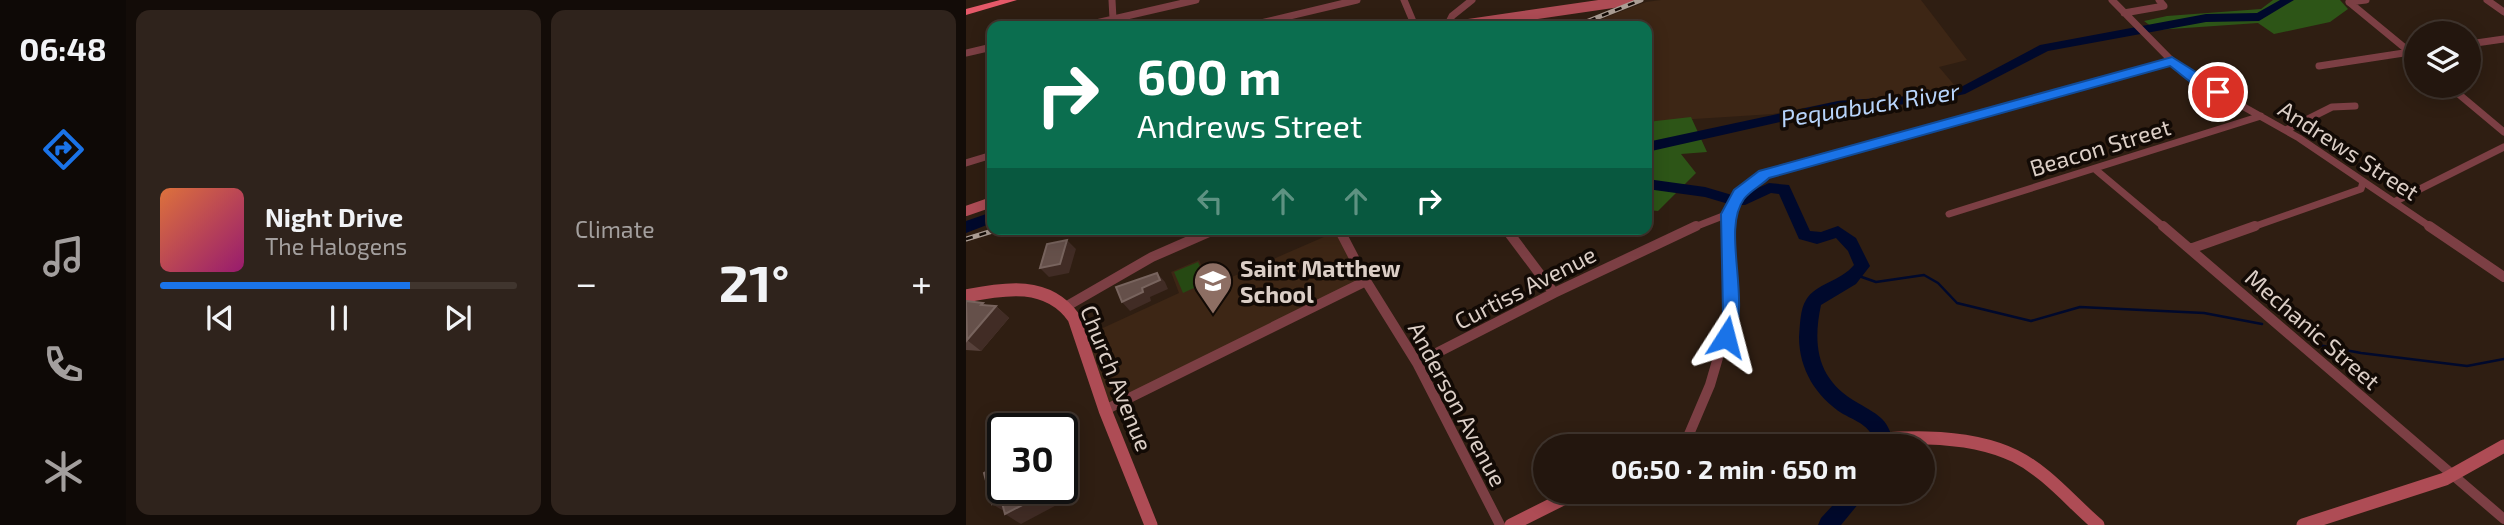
<!DOCTYPE html>
<html lang="en">
<head>
<meta charset="utf-8">
<style>
	:root { --surface:#23160e; --page:#2f231c; --text:#f1f3f6; --muted:#a39f9e; --line:#40352e; --accent:#1a73e8 }
	body { margin:0; font-family:"Exo 2",sans-serif; background:var(--page); color:var(--text); height:100vh; display:flex; flex-direction:column; font-size:26px; white-space:nowrap }
	* { box-sizing:border-box; margin:0 }
	p { font-size:23px; color:var(--muted) }
	.icon { flex:none; width:38px; height:38px; fill:none; stroke:currentColor; stroke-width:2; stroke-linecap:round; stroke-linejoin:round }
	.map { position:relative; flex:1; overflow:hidden }
	.sheet { display:flex; flex-direction:column; gap:10px; padding:10px; background:#130c08; width:840px }
	.sheet>* { flex:none }
	.banner { position:absolute; left:21px; top:21px; width:665px; height:214px; border-radius:14px; box-shadow:0 4px 18px #0003,0 0 0 2px var(--line); background:#0b6e4f; color:#fff; overflow:hidden }
	.tools { position:absolute; left:1438px; top:21px; display:grid; gap:14px }
	.tools a { display:grid; place-items:center; width:77px; height:77px; border-radius:50%; background:var(--surface); box-shadow:0 4px 18px #0003,0 0 0 2px var(--line); font-size:35px }
	.speed { position:absolute; left:21px; top:413px; display:flex; gap:14px; font-size:35px; font-weight:700; text-align:center }
	.speed>* { display:grid; place-content:center; width:91px; height:91px; border-radius:50%; background:var(--surface); box-shadow:0 4px 18px #0003,0 0 0 2px var(--line); line-height:1 }
	.speed .limit { border:4px solid #111; border-radius:10px; background:#fff; color:#111 }
	.pin { position:absolute; display:grid; place-items:center; width:60px; height:60px; color:#fff; margin:-30px; border:4px solid #fff; border-radius:50%; box-shadow:0 2px 7px #0007 }
	.me { position:absolute; width:77px; margin:-38px; rotate:9deg; stroke-linejoin:round; filter:drop-shadow(0 0 5px #0008) }
	.turn { display:flex; align-items:center; gap:24px; height:147px; padding:0 35px; font-size:32px }
	.turn .icon { width:91px; height:91px; stroke-width:2.5 }
	.turn b { display:block; font-size:49px; line-height:60px }
	.lanes { display:flex; align-items:center; height:66px; padding:0 35px; background:#0003; justify-content:center; gap:35px; direction:ltr }
	.lanes .off { opacity:.35 }
	.big { font-size:52px; font-weight:700; line-height:1.1 }
	.sheet .tile { flex:1; display:flex; flex-direction:column; justify-content:center; gap:10px; min-width:0; padding:0 24px; border-radius:14px; background:var(--page) }
	.song { display:flex; align-items:center; gap:21px }
	.cover { width:84px; height:84px; border-radius:10px; background:linear-gradient(135deg,hsl(20 70% 55%),hsl(320 70% 35%)) }
	.played { height:7px; border-radius:4px; background:linear-gradient(90deg,var(--accent) 70%,var(--line) 70%) }
	.keys { display:flex; justify-content:space-around; direction:ltr }
	.heat { display:flex; justify-content:space-between; align-items:center; font-size:38px; direction:ltr }
	.sheet .tiles { flex:1; display:grid; gap:10px; grid-template-columns:repeat(2,1fr) }
	.trip { position:absolute; left:567px; top:434px; width:402px; height:70px; border-radius:35px; background:var(--surface); box-shadow:0 4px 18px #0003,0 0 0 2px var(--line); font-weight:700; line-height:70px; text-align:center }
	main { display:flex; flex:1; min-height:0 }
	.menu { display:flex; flex-direction:column; width:126px; justify-content:space-around; align-items:center; background:#0e0906; color:var(--muted) }
	.menu .icon { width:49px; height:49px }
	.menu .active { color:var(--accent) }
	.menu b { font-size:32px; color:var(--text) }
	.map>svg:first-child { display:block }
</style>
</head>
<body>
<main>
<nav class="menu">
<b>06:48</b>
<svg class="icon active" aria-label="directions" viewBox="0 0 24 24"><path d="M12 3l9 9-9 9-9-9zM9 14v-3h6M13 9l2 2-2 2"/></svg>
<svg class="icon" aria-label="music" viewBox="0 0 24 24"><path d="M9 18V5l10-2v13"/><circle cx="6" cy="18" r="3"/><circle cx="16" cy="16" r="3"/></svg>
<svg class="icon" aria-label="phone" viewBox="0 0 24 24"><path d="M5 4h4l2 5-3 2q2 4 5 5l2-3 5 2v4C11 20 4 13 5 4z"/></svg>
<svg class="icon" aria-label="climate" viewBox="0 0 24 24"><path d="M12 3v18M4 7l16 10M4 17L20 7"/></svg>
</nav>
<section class="sheet">
<div class="tiles">
<div class="tile">
<div class="song"><i class="cover"></i><div><b>Night Drive</b><p>The Halogens</p></div></div>
<div class="played"></div>
<div class="keys"><svg class="icon" aria-label="previous" viewBox="0 0 24 24"><path d="M18 5L8 12l10 7zM5 5v14"/></svg><svg class="icon" aria-label="pause" viewBox="0 0 24 24"><path d="M8 5v14M16 5v14"/></svg><svg class="icon" aria-label="next" viewBox="0 0 24 24"><path d="M6 5l10 7-10 7zM19 5v14"/></svg></div>
</div>
<div class="tile"><p>Climate</p>
<div class="heat"><a>−</a><b class="big">21°</b><a>+</a></div>
</div>
</div>
</section>
<div class="map">
<svg width="1538" height="525" viewBox="0 0 1538 525">
	<rect width="100%" height="100%" fill="#2f1e12"/>
	<path fill="#3d2615" d="M 695,0 L 955,0 L 1001,60 L 973,67 L 989,86 L 939,97 L 877,100 L 807,114 L 681,122 L 681,26 L 617,26 L 680,2 Z
		M 374,230 L 400,281 L 139,410 L 115,338 L 213,293 L 205,272 L 233,260 L 245,286 Z"/>
	<path fill="#264913" d="M 232,262 L 241,282 L 217,293 L 208,272 Z"/>
	<path fill="#2d5517" d="M 1307,0 L 1374,0 L 1382,9 L 1364,22 L 1308,34 L 1292,23 L 1190,30 L 1178,21 L 1201,16 L 1295,9 Z
		M 725,117 L 741,152 L 715,154 L 730,173 L 692,211 L 681,210 L 681,122 Z"/>
	<g fill="none" stroke-linecap="round" stroke-linejoin="round">
		<path stroke="#00092c" stroke-width="2.5" d="M 890,275 L 910,282 L 958,275 L 972,283 L 991,303 L 1065,321 L 1114,307 L 1238,313 L 1296,324
			M 1347,344 L 1395,353 L 1501,366 L 1538,359"/>
		<path fill="#00092c" fill-rule="evenodd" d="M 1314,0 L 1328,0 L 1293,21 L 1240,22 L 1082,51 L 999,94 L 957,103 L 872,109 L 681,152 L 681,142 L 872,101 L 957,95 L 995,87 L 1074,45 L 1240,14 L 1291,13 Z
			M 681,179 L 739,187 L 766,195 L 777,195 L 803,183 L 823,185 L 844,231 L 855,232 L 872,226 L 890,238 L 904,266 L 890,284 L 855,305 C 846,347 852,381 892,403 C 914,416 923,419 928,446 L 910,446 C 905,426 894,423 877,414 C 850,397 833,369 833,337 C 834,326 834,309 840,300 C 849,284 875,281 888,265 L 882,251 L 870,238 L 851,244 L 833,239 L 813,194 L 805,193 L 779,205 L 766,205 L 739,197 L 681,189 Z
			M 26,212 L 26,223 L 0,233 L 0,221 Z
			M 879,492 L 902,492 L 875,525 L 852,525 L 855,518 Z"/>
		<path stroke="#7c3f44" stroke-width="7" d="M 146,0 L 147,19
			M 438,0 L 449,26
			M 1146,0 L 1206,61 L 1230,80 L 1333,138 L 1466,228
			M 1521,0 L 1538,12
			M 1383,2 L 1451,58
			M 1383,2 L 1400,0
			M 1158,13 L 1198,6 L 1193,0
			M 117,26 L 230,0
			M 282,26 L 391,0
			M 481,26 L 486,16 L 506,0
			M 1503,44 L 1538,39
			M 0,53 L 26,47
			M 1353,66 L 1451,51
			M 1483,86 L 1538,132
			M 1320,130 L 1366,107 L 1389,106
			M 0,163 L 26,155
			M 1130,170 L 1199,228
			M 1428,202 L 1538,147
			M 983,214 L 1295,116
			M 726,228 L 762,214
			M 762,228 C 761,196 789,179 816,168 L 1206,61
			M 1284,228 L 1395,189 L 1397,182"/>
		<path stroke="#7c3f44" stroke-width="10" d="M 1197,226 L 1538,519
			M 1463,226 L 1538,277
			M 373,229 L 400,281 L 451,363 L 534,525
			M 540,229 L 588,293
			M 1224,249 L 1289,226
			M 101,306 L 186,257 L 250,229
			M 451,363 L 588,293 L 730,226
			M 139,410 L 400,281
			M 718,446 L 744,385 L 765,313 L 762,226"/>
		<path stroke="#ae4c55" stroke-width="10" d="M 489,26 L 667,0
			M 0,211 L 26,202"/>
		<path stroke="#ae4c55" stroke-width="13" d="M 0,296 C 39,288 82,281 108,318 L 139,410 L 185,525
			M 824,446 C 892,442 986,425 1049,456 C 1081,472 1105,502 1132,525
			M 545,525 L 611,492
			M 1337,525 L 1479,479 L 1538,446"/>
		<path fill="#e55969" fill-rule="evenodd" d="M 34,0 L 51,0 L 0,15 L 0,9 Z"/>
		<g stroke="#ab9d94" stroke-width="5">
			<path id="rail" d="M 610,26 L 675,0
				M 0,239 L 33,229"/>
		</g>
		<use href="#rail" stroke="#120a05" stroke-width="2.5" stroke-dasharray="7" stroke-linecap="butt"/>
	</g>
	<path fill="#57413b" d="M 0,301 L 17,303 L 20,305 L 30,306 L 43,318 L 15,351 L 0,350 Z"/>
	<path fill="#412c25" d="M 101,240 L 110,249 L 103,273 L 83,277 L 74,268 Z
		M 191,273 L 199,282 L 202,289 L 184,297 L 185,301 L 164,311 L 156,302 L 176,288 Z
		M 17,303 L 26,311 L 30,306 L 43,318 L 15,351 L 1,340 L 15,305 Z
		M 96,459 L 104,482 L 98,486 L 102,499 L 55,524 L 39,514 L 41,513 L 26,504 L 35,499 L 87,489 L 96,488 Z"/>
	<path fill="#65504a" stroke="#78645e" stroke-width="2" d="M 101,240 L 94,264 L 74,268 L 81,244 Z
		M 191,273 L 194,280 L 176,288 L 177,292 L 156,302 L 150,287 Z
		M 0,301 L 17,303 L 15,305 L 30,306 L 1,340 Z
		M 37,451 L 37,488 L 87,489 L 39,514 L 35,499 L 26,504 L 18,473 L 28,468 L 25,457 Z"/>
	<path fill="#1a73e8" stroke="#114b97" stroke-width="2" d="M 1206,57 L 1257,89 L 1257,95 C 1238,97 1218,76 1204,66 L 803,178 C 796,185 784,191 778,199 C 755,230 786,301 766,342 L 753,342 L 751,337 L 757,313 L 755,214 L 768,190 L 793,171 Z"/>
	<defs>
		<g id="school-pin" transform="scale(2.0125)"><path d="M0 17L-7.5 6A9.5 9.5 0 1 1 7.5 6Z" fill="#8d6e63" stroke="#120a05"/><path d="M0-5L7-2L0 1L-7-2ZM-4 1L0 2.5L4 1V4Q0 6-4 4Z" fill="#fff"/></g>
	</defs>
	<g fill-rule="evenodd">
		<use href="#school-pin" x="247" y="281"/>
	</g>
	<g text-anchor="middle" dominant-baseline="central" stroke-width="7" stroke-linejoin="round" paint-order="stroke">
		<g font-size="23" fill="#dbcec6" stroke="#120a05">
			<text transform="translate(1134 147) rotate(-17)">Beacon Street</text>
			<text transform="translate(1383 150) rotate(33)">Andrews Street</text>
			<text transform="translate(559 287) rotate(-27)">Curtiss Avenue</text>
			<text transform="translate(1347 329) rotate(41)">Mechanic Street</text>
			<text transform="translate(151 378) rotate(68)">Church Avenue</text>
			<text transform="translate(492 404) rotate(62)">Anderson Avenue</text>
		</g>
		<g font-size="23" font-weight="bold" fill="#dbcec6" stroke="#120a05" text-anchor="start">
			<text x="274" y="268">Saint Matthew<tspan x="274" dy="26">School</tspan></text>
		</g>
		<g font-size="24" font-style="italic" fill="#b7d4fb" stroke="#120a05">
			<text transform="translate(904 104) rotate(-9)">Pequabuck River</text>
		</g>
	</g>
</svg>
<div class="tools">
<a><svg class="icon" aria-label="layers" viewBox="0 0 24 24"><path d="M12 4l9 5-9 5-9-5zM3 14l9 5 9-5"/></svg></a>
</div>
<div class="speed"><div class="limit">30</div></div>
<div class="pin" style="left:1252px;top:92px;background:#d93025"><svg class="icon" aria-label="arrive" viewBox="0 0 24 24"><path d="M6 21V4h12l-3 4 3 4H6"/></svg></div>
<svg class="me" style="left:760px;top:337px" viewBox="-20 -20 40 40"><path d="M0-17L14 15 0 8-14 15z" fill="#1a73e8" stroke="#fff" stroke-width="4"/></svg>
<div class="trip">06:50 · 2 min · 650 m</div>
<div class="banner">
<div class="turn"><svg class="icon" aria-label="right" viewBox="0 0 24 24"><path d="M7 20v-9h11M14 6l5 5-5 5"/></svg><div><b>600 m</b>Andrews Street</div></div>
<div class="lanes"><svg class="icon off" aria-label="left" viewBox="0 0 24 24"><path d="M17 20v-9H6M10 6l-5 5 5 5"/></svg><svg class="icon off" aria-label="ahead" viewBox="0 0 24 24"><path d="M12 20V5M6 11l6-6 6 6"/></svg><svg class="icon off" aria-label="ahead" viewBox="0 0 24 24"><path d="M12 20V5M6 11l6-6 6 6"/></svg><svg class="icon" aria-label="right" viewBox="0 0 24 24"><path d="M7 20v-9h11M14 6l5 5-5 5"/></svg></div>
</div>
</div>
</main>
</body>
</html>
